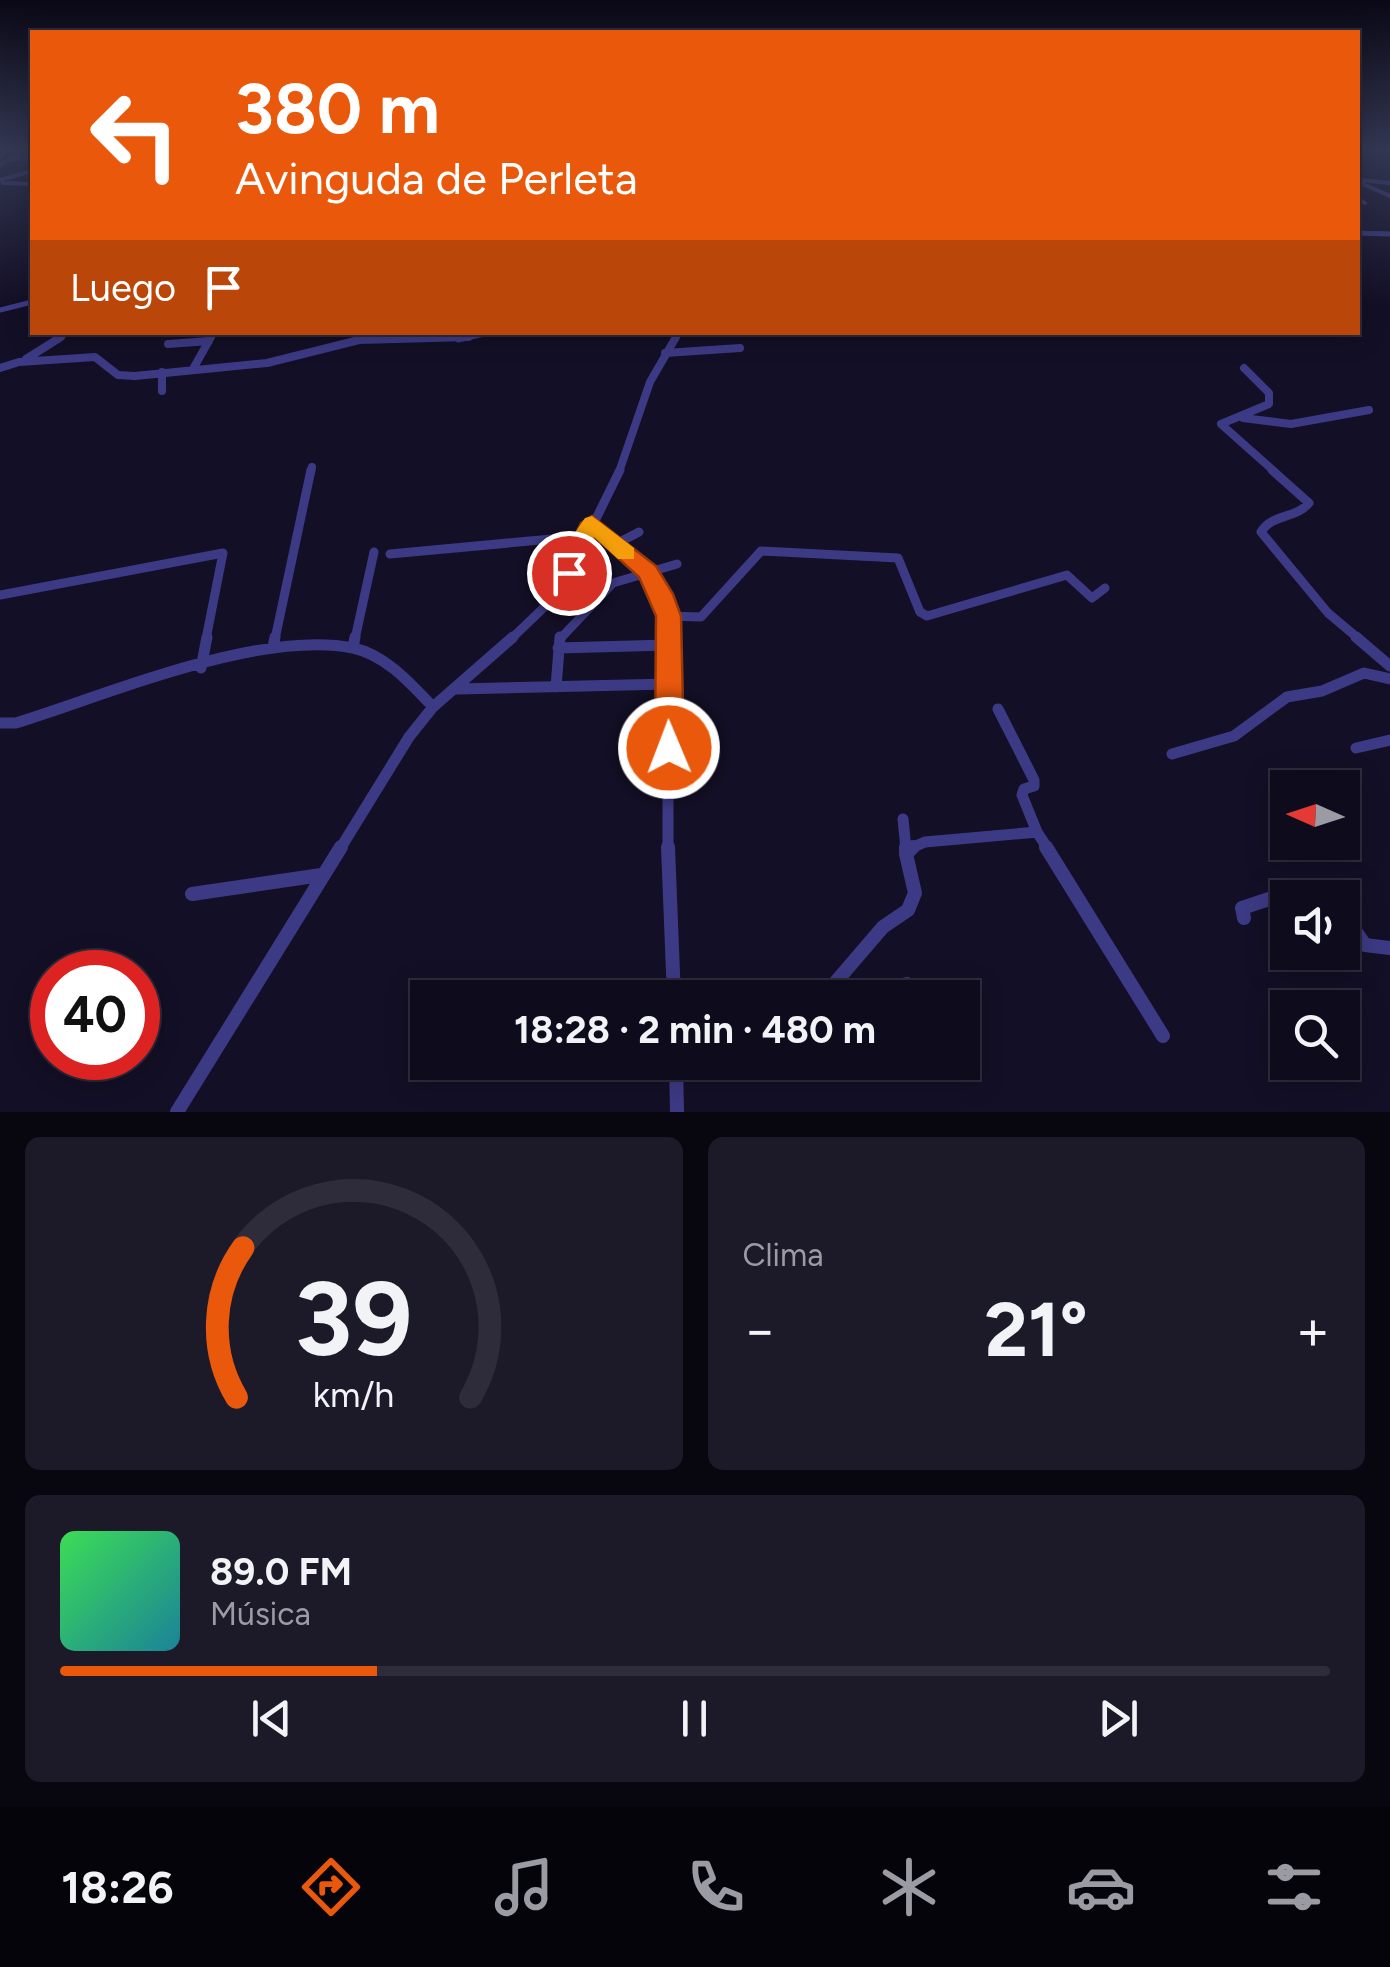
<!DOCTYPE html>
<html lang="es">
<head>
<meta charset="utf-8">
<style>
	:root { --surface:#0e0b1c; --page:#1c1929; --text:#f1f3f6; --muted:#9b9ba3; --line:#2e2b3b; --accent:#ea580c }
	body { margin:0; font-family:Figtree,sans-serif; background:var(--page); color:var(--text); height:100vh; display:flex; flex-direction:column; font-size:38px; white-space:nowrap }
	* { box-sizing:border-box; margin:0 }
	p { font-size:32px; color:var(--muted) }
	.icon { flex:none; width:55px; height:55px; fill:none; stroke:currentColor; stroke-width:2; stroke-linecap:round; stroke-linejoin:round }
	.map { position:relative; height:1112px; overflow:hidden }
	.sheet { display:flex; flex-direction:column; gap:25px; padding:25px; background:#08060f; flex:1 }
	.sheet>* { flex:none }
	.top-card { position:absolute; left:30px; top:30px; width:1330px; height:305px; border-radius:0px; box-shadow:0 5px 25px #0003,0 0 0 2px var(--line); background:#ea580c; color:#fff; overflow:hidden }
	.needle { width:65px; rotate:273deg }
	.buttons { position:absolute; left:1270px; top:770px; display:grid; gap:20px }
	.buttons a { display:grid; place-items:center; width:90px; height:90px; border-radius:0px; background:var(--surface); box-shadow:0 5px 25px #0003,0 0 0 2px var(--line); font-size:50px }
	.speed { position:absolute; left:30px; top:950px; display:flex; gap:20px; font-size:50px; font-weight:700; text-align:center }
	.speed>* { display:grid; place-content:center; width:130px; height:130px; border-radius:50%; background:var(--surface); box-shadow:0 5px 25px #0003,0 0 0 2px var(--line); line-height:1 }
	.speed .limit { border:15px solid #d22; background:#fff; color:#111 }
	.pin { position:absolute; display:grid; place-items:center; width:85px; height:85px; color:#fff; margin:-42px; border:5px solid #fff; border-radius:50%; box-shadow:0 2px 10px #0007 }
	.me { position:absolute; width:110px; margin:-55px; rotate:359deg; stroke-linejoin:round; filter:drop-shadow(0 0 8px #0008) }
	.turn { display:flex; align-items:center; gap:35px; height:210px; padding:0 40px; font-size:45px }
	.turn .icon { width:130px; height:130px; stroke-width:2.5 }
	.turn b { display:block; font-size:70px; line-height:85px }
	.then { display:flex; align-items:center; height:95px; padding:0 40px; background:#0003; gap:20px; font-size:38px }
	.big { font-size:75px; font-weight:700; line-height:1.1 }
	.sheet .tile { flex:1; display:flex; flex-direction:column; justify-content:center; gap:15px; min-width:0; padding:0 35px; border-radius:15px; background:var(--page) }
	.sheet .dial { align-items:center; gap:0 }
	.dial svg { height:260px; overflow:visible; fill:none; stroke:var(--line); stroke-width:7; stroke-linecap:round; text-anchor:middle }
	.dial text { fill:var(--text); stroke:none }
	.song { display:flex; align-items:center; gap:30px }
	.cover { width:120px; height:120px; border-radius:15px; background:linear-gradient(135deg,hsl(130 70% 55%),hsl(190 70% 35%)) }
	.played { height:10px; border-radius:5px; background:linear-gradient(90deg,var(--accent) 25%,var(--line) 25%) }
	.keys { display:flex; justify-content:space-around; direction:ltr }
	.heat { display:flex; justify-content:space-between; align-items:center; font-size:55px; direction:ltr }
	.sheet .tiles { flex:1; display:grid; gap:25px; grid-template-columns:1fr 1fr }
	.tile:last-child { grid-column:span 2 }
	.trip { position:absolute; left:410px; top:980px; width:570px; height:100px; border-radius:0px; background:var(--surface); box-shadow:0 5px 25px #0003,0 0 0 2px var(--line); font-weight:700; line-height:100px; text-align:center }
	.tab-bar { display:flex; height:160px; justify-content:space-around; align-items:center; background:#06040b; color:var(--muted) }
	.tab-bar .icon { width:70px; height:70px }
	.tab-bar .active { color:var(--accent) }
	.tab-bar b { font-size:45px; color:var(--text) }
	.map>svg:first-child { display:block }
</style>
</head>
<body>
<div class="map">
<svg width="1390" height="1112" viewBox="0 0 1390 1112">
	<rect width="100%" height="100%" fill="#130f26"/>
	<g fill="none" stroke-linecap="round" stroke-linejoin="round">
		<path stroke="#3d3a85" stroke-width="4" d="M 0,156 L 10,149
			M 10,159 L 32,158
			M 0,165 L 26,149
			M 0,180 L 32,171
			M 1360,180 L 1390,183
			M 1358,182 L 1390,196
			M 3,183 L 32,184
			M 1358,199 L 1365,203
			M 1358,233 L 1390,234"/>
		<path stroke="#3d3a85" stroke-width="5" d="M 1358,233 L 1390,234
			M 0,310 L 32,302
			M 57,340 L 69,332
			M 210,340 L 214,332
			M 458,340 L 493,332
			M 675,340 L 679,332"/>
		<path stroke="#3d3a85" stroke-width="8" d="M 168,344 L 209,341
			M 665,353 L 740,348
			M 26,359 L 61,337
			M 0,368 L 19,362 L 95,357 L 118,375 L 135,376 L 267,363 L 359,340 L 469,337
			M 1244,368 L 1269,393 L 1269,404 L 1221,424 L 1275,472
			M 193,369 L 211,337
			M 162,372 L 162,391
			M 1243,418 L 1291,424 L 1369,410
			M 311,472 L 312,467
			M 619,472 L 650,382 L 676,337"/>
		<path stroke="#3d3a85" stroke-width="9" d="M 1272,470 L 1309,503 C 1296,519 1273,513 1261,532 L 1328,613 L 1359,639
			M 592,523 C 630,557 668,585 668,639
			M 614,545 L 639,532
			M 390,554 L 584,536
			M 569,573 L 591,577
			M 0,595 L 223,553 L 206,639
			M 668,616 L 701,617 L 761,551 L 898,558 L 920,612 L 927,616 L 1067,575 L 1092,598 L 1105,588
			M 275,639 L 311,470
			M 355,639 L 374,552
			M 511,639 L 560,592 L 620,470
			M 560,639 L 613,583 L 677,564"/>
		<path stroke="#3d3a85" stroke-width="11" d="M 1356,637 L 1390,666
			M 273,647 L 275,637
			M 353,648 L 355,637
			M 558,648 L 668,645
			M 201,668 L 207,637
			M 556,687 L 560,637
			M 458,689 L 669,684
			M 0,723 L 16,723 C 107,695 260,629 353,648 C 386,655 411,684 433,707
			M 1356,748 L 1390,740
			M 1172,754 L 1234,736 L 1287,697 L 1322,691 L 1364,673 L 1390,679
			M 903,819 L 906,849
			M 1037,832 L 1048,849
			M 340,849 L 409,737 L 433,707 L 513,637
			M 668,849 L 668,637
			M 909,849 L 925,842 L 1037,832 L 1022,795 L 1024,789 L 1034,786 L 1034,780 L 998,709"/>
		<path stroke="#3d3a85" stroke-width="14" d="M 668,847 L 674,998
			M 906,847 L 906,852
			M 1046,847 L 1163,1036
			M 192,894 L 321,875
			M 1342,912 L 1365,945 L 1390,948
			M 1244,918 L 1242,908 L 1269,899 L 1288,903
			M 822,998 L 883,927 L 908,910 L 915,893 L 906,854 L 913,847
			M 837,998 L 907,984
			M 676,1062 L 677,1112
			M 177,1112 L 341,847"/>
	</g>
	<linearGradient id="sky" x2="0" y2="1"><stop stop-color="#0a0815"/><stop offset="0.49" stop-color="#333752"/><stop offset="1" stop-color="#333752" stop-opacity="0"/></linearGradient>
	<rect width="1390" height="305" fill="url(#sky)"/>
	<path fill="#ea580c" stroke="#983908" stroke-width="2.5" d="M 592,516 L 656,566 L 673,594 L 681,616 L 684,748 L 679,757 L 659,757 L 655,748 L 656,616 L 639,577 L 596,538 L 577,579 L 561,579 L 557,573 L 581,523 Z"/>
	<path fill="#f59e0b" d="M 592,516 L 634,548 L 634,559 L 618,559 L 594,537 L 583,544 L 576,542 L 572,537 L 585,518 Z"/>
</svg>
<div class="buttons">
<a><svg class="needle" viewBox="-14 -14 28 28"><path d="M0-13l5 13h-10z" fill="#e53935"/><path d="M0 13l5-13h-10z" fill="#9b9ba3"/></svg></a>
<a><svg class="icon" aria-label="sound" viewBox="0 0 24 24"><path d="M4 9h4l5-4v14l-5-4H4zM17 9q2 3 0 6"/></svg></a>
<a><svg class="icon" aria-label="search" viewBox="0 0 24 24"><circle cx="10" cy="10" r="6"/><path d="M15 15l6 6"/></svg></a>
</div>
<div class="speed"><div class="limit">40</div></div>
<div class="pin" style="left:569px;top:573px;background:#d93025"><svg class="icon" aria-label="arrive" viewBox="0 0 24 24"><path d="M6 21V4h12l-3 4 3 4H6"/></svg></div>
<svg class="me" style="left:669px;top:748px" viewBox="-20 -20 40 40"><circle r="17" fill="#ea580c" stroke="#fff" stroke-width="3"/><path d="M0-11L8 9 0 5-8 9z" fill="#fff"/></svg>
<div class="trip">18:28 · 2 min · 480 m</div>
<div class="top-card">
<div class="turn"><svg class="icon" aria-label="left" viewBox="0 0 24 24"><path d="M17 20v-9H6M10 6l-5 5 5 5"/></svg><div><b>380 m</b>Avinguda de Perleta</div></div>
<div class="then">Luego<svg class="icon" aria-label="arrive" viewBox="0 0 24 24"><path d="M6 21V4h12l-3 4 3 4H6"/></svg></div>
</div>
</div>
<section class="sheet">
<div class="tiles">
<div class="tile dial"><svg viewBox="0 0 100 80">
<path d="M14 69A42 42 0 1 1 86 69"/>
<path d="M14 69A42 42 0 0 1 16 23" stroke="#ea580c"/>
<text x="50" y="56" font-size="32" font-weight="700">39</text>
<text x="50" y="72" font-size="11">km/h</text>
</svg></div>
<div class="tile"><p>Clima</p>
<div class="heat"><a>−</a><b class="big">21°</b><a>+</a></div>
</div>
<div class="tile">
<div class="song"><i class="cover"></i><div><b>89.0 FM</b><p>Música</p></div></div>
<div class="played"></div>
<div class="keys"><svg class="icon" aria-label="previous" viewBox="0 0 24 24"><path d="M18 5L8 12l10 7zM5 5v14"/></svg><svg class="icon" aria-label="pause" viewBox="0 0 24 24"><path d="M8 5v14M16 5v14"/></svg><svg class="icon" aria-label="next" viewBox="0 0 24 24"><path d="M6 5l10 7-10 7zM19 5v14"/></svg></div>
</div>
</div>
</section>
<nav class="tab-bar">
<b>18:26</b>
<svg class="icon active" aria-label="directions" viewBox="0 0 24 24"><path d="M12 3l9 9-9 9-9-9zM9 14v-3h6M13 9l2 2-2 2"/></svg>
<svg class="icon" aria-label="music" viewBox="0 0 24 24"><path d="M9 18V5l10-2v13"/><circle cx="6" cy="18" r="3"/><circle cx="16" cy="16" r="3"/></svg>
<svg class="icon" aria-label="phone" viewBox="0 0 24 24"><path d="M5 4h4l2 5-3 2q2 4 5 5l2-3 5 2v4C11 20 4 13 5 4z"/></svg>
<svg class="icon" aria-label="climate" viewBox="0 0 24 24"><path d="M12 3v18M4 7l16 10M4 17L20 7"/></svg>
<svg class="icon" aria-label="car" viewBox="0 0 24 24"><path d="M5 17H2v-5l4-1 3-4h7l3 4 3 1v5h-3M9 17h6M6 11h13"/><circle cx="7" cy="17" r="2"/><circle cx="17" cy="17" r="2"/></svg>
<svg class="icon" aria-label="filters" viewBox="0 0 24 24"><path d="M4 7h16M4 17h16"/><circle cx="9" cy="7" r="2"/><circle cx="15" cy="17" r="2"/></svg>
</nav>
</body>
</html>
